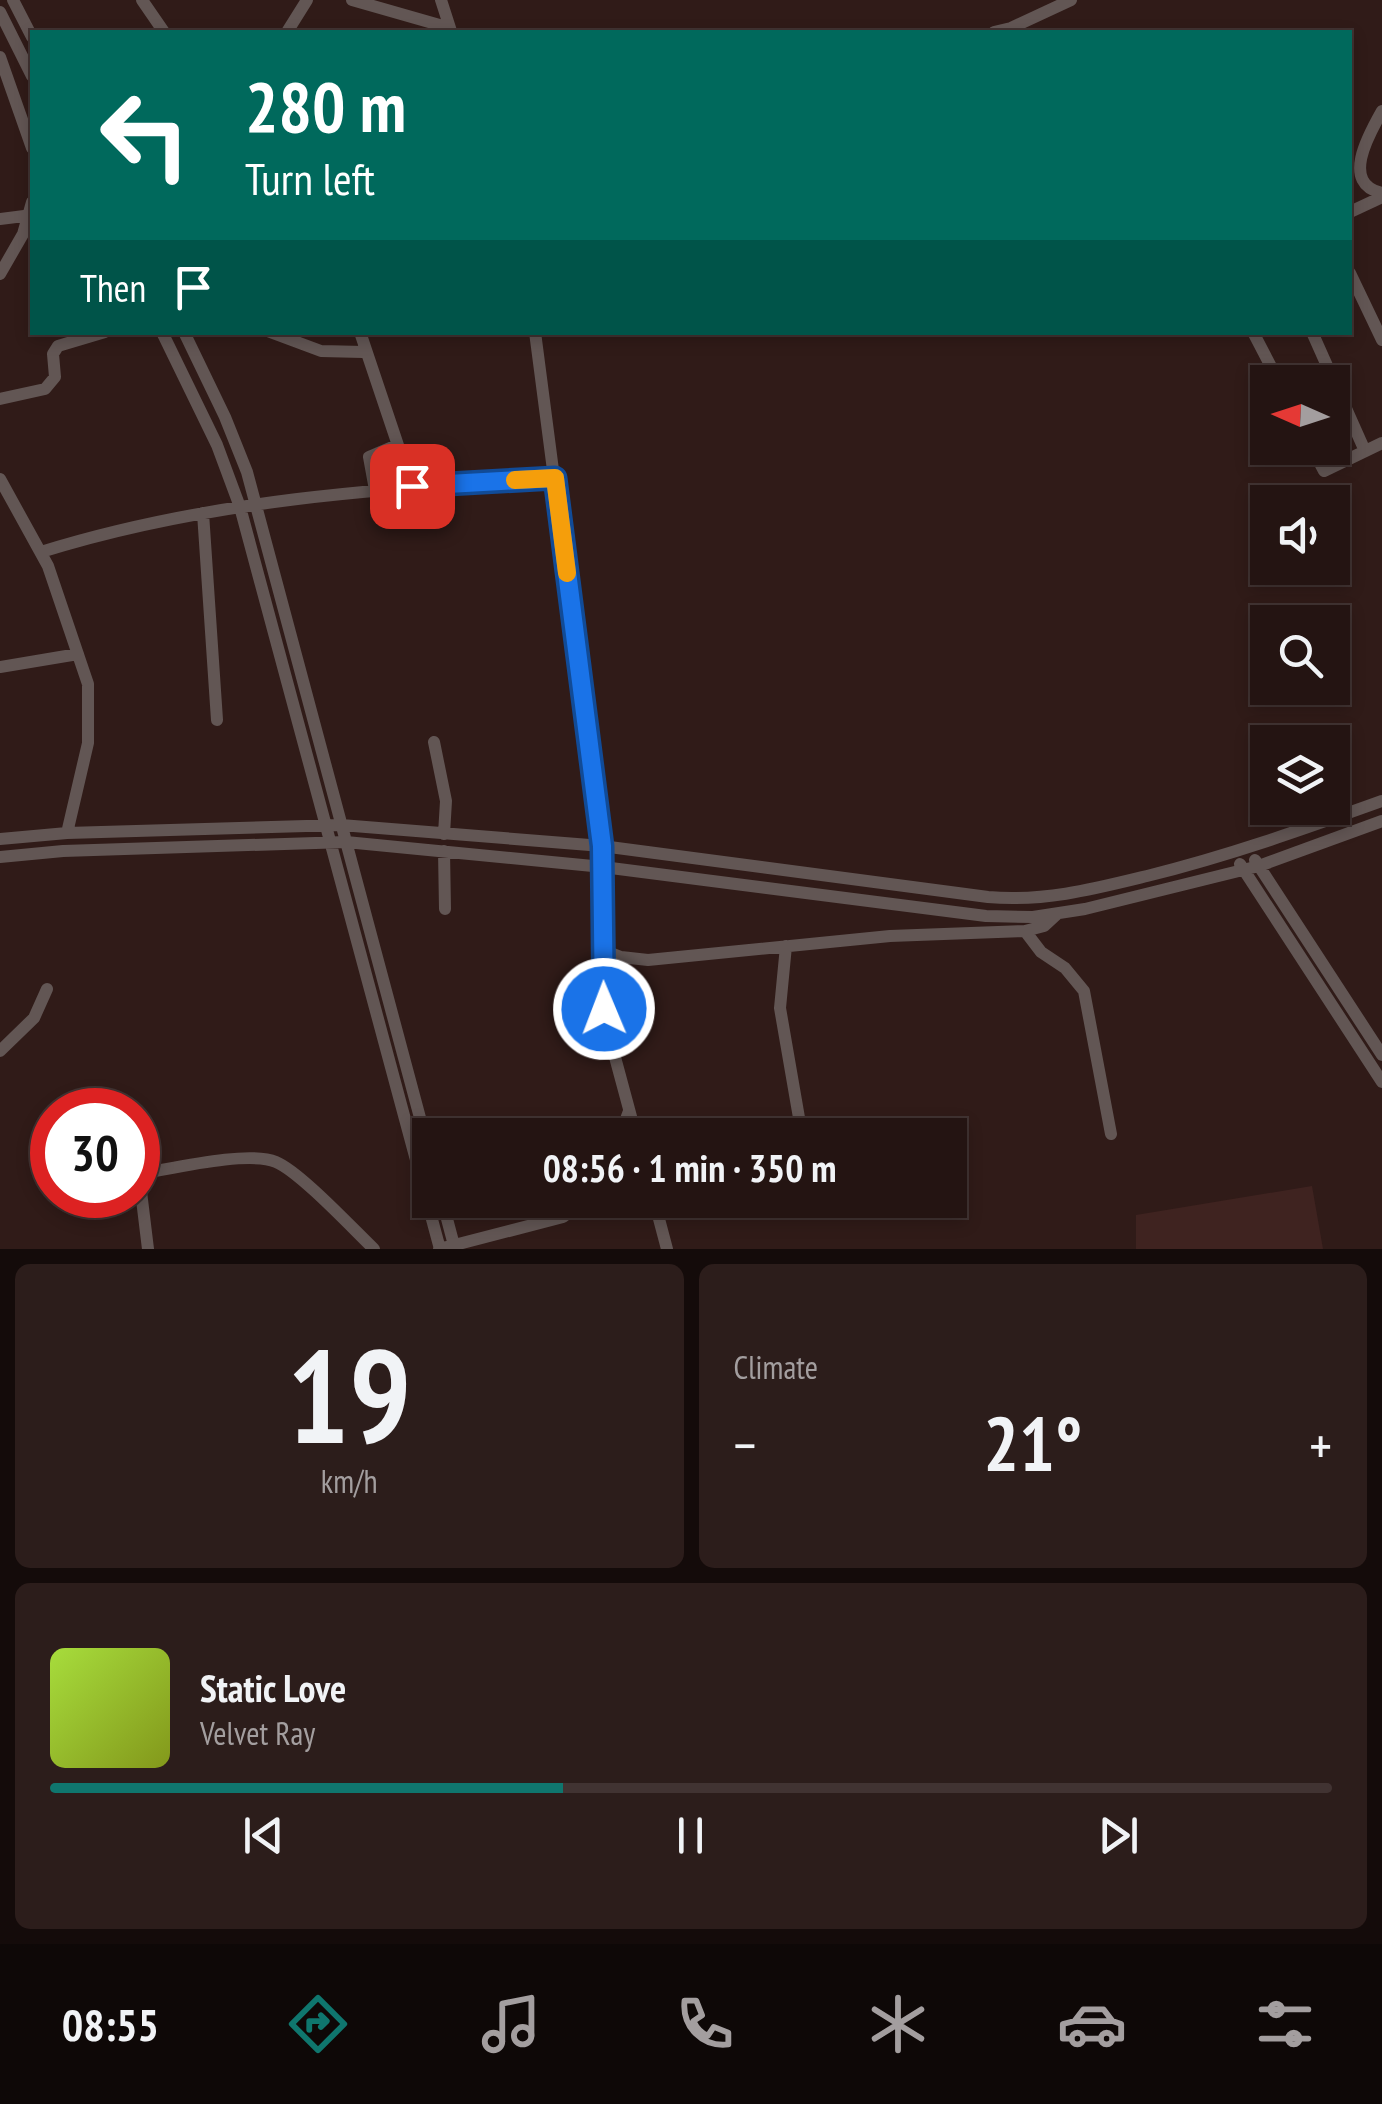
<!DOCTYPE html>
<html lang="en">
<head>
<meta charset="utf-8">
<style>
	:root { --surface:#241412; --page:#2c1d1b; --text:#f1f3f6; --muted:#a39e9f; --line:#413332; --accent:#0f766e }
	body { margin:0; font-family:"PT Sans Narrow",sans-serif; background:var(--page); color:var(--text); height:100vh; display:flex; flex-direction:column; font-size:38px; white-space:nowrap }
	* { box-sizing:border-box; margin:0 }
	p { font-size:32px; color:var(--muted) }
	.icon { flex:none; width:55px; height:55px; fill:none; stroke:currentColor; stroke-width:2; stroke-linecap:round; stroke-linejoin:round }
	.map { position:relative; height:1249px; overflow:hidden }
	.details { display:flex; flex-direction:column; gap:15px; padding:15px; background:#140b0a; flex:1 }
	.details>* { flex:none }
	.hud { position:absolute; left:30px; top:30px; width:1322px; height:305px; border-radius:0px; box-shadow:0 5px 15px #0003,0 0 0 2px var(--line); background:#00695c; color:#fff; overflow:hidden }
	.needle { width:65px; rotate:273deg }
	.controls { position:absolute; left:1250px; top:365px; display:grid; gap:20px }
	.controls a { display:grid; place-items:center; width:100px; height:100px; border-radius:0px; background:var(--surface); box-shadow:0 5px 15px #0003,0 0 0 2px var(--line); font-size:50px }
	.speed { position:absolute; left:30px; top:1088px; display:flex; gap:20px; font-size:50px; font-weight:700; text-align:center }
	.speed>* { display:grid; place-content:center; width:130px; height:130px; border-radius:50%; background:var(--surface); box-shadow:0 5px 15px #0003,0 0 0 2px var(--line); line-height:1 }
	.speed .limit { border:15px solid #d22; background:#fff; color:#111 }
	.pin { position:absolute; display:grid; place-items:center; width:85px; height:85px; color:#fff; margin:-42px; border-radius:20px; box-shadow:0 5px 15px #0006 }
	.me { position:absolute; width:110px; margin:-55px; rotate:359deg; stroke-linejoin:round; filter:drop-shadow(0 0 8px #0008) }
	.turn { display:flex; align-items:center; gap:35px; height:210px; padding:0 50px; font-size:45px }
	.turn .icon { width:130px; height:130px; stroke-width:2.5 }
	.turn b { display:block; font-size:70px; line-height:85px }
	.then { display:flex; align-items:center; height:95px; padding:0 50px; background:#0003; gap:20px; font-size:38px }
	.big { font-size:75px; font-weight:800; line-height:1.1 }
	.details .tile { flex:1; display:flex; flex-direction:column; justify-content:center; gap:15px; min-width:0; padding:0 35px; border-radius:15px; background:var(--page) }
	.details .dial { align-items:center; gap:0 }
	.dial b { font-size:130px; line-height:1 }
	.song { display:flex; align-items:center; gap:30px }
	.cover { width:120px; height:120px; border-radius:15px; background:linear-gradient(135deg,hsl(80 70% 55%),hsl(70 70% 35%)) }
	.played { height:10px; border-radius:5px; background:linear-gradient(90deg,var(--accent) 40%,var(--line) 40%) }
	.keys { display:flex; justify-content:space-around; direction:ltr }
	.heat { display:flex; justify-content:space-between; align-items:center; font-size:55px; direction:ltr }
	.details .tiles { flex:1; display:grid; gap:15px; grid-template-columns:1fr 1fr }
	.tile:last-child { grid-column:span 2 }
	.trip { position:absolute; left:412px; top:1118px; width:555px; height:100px; border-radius:0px; background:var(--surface); box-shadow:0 5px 15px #0003,0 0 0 2px var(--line); font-weight:800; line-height:100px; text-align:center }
	.dock { display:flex; height:160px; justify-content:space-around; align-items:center; background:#0e0807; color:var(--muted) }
	.dock .icon { width:70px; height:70px }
	.dock .selected { color:var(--accent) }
	.dock b { font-size:45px; color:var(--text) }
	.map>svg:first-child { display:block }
</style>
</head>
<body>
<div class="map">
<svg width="1382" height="1249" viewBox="0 0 1382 1249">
	<rect width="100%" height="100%" fill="#301b18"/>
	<path fill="#3f2320" d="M 1312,1186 L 1323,1249 L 1136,1249 L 1136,1215 Z"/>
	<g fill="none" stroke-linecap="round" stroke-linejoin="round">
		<path stroke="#625654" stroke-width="12" d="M 13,0 L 32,37
			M 142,0 L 164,32
			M 352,0 L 450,28
			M 441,0 L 451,31
			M 0,12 L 32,76
			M 287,32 L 307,0
			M 994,32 L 1011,28 L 1071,0
			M 0,57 L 32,148
			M 1382,111 C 1369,134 1340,184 1382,193
			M 1350,212 L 1382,197
			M 0,219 L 32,215
			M 1350,273 L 1382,340
			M 0,274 L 23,234 L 32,202
			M 162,332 L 217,445 L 240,507 L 440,1249
			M 184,332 L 225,417 L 247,472 L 430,1155
			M 270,332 L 321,351 L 363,352
			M 360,332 L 412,487
			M 535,332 L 602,846 L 605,1020 L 636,1135
			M 1253,332 L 1279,382
			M 1312,332 L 1365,451
			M 0,399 L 45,389 L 55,377 L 53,354 L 58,346 L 105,332
			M 1312,448 L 1324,471 L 1382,443
			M 0,479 L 48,566 L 88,684 L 88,743 L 67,833
			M 375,490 L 369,457 L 397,445
			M 203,513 L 217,720
			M 41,552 C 207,500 382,488 555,478
			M 0,667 L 78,654
			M 434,742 L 446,801 L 444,834
			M 0,839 L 67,833 L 341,825 L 602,846 L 988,897 C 1044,902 1094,889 1147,876 C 1228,856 1304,829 1382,801
			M 444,851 L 445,909
			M 0,857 L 63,851 L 346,842 L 603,867 L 986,916 L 1033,917 L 1085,909 L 1259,866 L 1382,821
			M 1255,860 L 1382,1055
			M 1240,864 L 1382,1082
			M 1025,931 L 1041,952 L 1065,968 L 1084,991 L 1111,1134
			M 786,946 L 780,1008 L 802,1135
			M 603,950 L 621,957 L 648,960 L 890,936 L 1025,931 L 1044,926 L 1057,914
			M 0,1051 L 34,1018 L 47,989
			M 620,1135 L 629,1111
			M 138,1167 L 148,1249
			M 139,1174 C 171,1169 248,1150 276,1162 C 300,1172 353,1229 374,1249
			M 442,1200 L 455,1249
			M 654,1200 L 667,1249
			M 439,1249 L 563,1217 L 586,1200"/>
	</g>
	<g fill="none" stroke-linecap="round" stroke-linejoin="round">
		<g stroke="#114b97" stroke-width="25">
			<path id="route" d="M 412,486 L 555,478 L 602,846 L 604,1009"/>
		</g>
		<use href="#route" stroke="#1a73e8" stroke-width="18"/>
		<path stroke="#f59e0b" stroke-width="18" d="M 515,480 L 555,478 L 567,573"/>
	</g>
</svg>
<div class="controls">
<a><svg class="needle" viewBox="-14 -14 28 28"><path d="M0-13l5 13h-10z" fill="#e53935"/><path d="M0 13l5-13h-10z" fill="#a39e9f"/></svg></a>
<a><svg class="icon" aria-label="sound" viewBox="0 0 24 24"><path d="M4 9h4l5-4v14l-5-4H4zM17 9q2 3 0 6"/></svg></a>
<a><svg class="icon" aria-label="search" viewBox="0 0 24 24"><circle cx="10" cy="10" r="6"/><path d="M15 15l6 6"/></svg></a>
<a><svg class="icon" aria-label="layers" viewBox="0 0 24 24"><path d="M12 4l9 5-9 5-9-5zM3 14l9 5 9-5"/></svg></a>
</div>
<div class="speed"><div class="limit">30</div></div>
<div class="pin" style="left:412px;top:486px;background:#d93025"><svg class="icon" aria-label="arrive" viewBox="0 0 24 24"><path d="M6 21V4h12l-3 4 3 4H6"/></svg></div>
<svg class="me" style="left:604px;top:1009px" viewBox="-20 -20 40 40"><circle r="17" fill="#1a73e8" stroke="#fff" stroke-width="3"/><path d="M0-11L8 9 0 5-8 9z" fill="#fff"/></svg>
<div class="trip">08:56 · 1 min · 350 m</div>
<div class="hud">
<div class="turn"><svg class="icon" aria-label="left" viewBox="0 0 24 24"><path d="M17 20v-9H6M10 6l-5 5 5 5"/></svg><div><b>280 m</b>Turn left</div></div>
<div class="then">Then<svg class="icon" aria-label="arrive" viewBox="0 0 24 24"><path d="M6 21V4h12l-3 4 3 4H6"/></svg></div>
</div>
</div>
<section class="details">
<div class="tiles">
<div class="tile dial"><b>19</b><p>km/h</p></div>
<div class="tile"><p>Climate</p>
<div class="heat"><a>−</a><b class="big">21°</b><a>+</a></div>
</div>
<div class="tile">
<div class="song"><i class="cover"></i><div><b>Static Love</b><p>Velvet Ray</p></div></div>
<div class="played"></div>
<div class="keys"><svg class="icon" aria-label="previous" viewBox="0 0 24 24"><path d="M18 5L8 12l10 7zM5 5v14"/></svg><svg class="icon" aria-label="pause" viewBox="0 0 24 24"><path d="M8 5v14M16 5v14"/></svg><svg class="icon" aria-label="next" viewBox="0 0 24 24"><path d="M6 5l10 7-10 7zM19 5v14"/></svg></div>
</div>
</div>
</section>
<nav class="dock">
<b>08:55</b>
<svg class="icon selected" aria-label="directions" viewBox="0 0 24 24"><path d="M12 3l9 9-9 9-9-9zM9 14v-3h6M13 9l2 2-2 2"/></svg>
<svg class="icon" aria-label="music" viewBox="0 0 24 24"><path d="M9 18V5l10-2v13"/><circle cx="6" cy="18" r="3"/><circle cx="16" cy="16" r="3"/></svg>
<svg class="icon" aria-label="phone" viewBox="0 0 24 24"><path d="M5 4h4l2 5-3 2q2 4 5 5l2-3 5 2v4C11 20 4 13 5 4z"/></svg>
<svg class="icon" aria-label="climate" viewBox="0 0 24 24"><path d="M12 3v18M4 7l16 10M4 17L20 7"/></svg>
<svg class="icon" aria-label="car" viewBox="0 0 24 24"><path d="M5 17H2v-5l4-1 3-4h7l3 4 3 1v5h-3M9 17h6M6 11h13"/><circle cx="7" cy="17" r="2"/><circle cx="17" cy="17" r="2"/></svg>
<svg class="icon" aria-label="filters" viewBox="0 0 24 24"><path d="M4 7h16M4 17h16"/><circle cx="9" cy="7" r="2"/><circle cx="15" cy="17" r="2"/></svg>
</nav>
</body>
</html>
